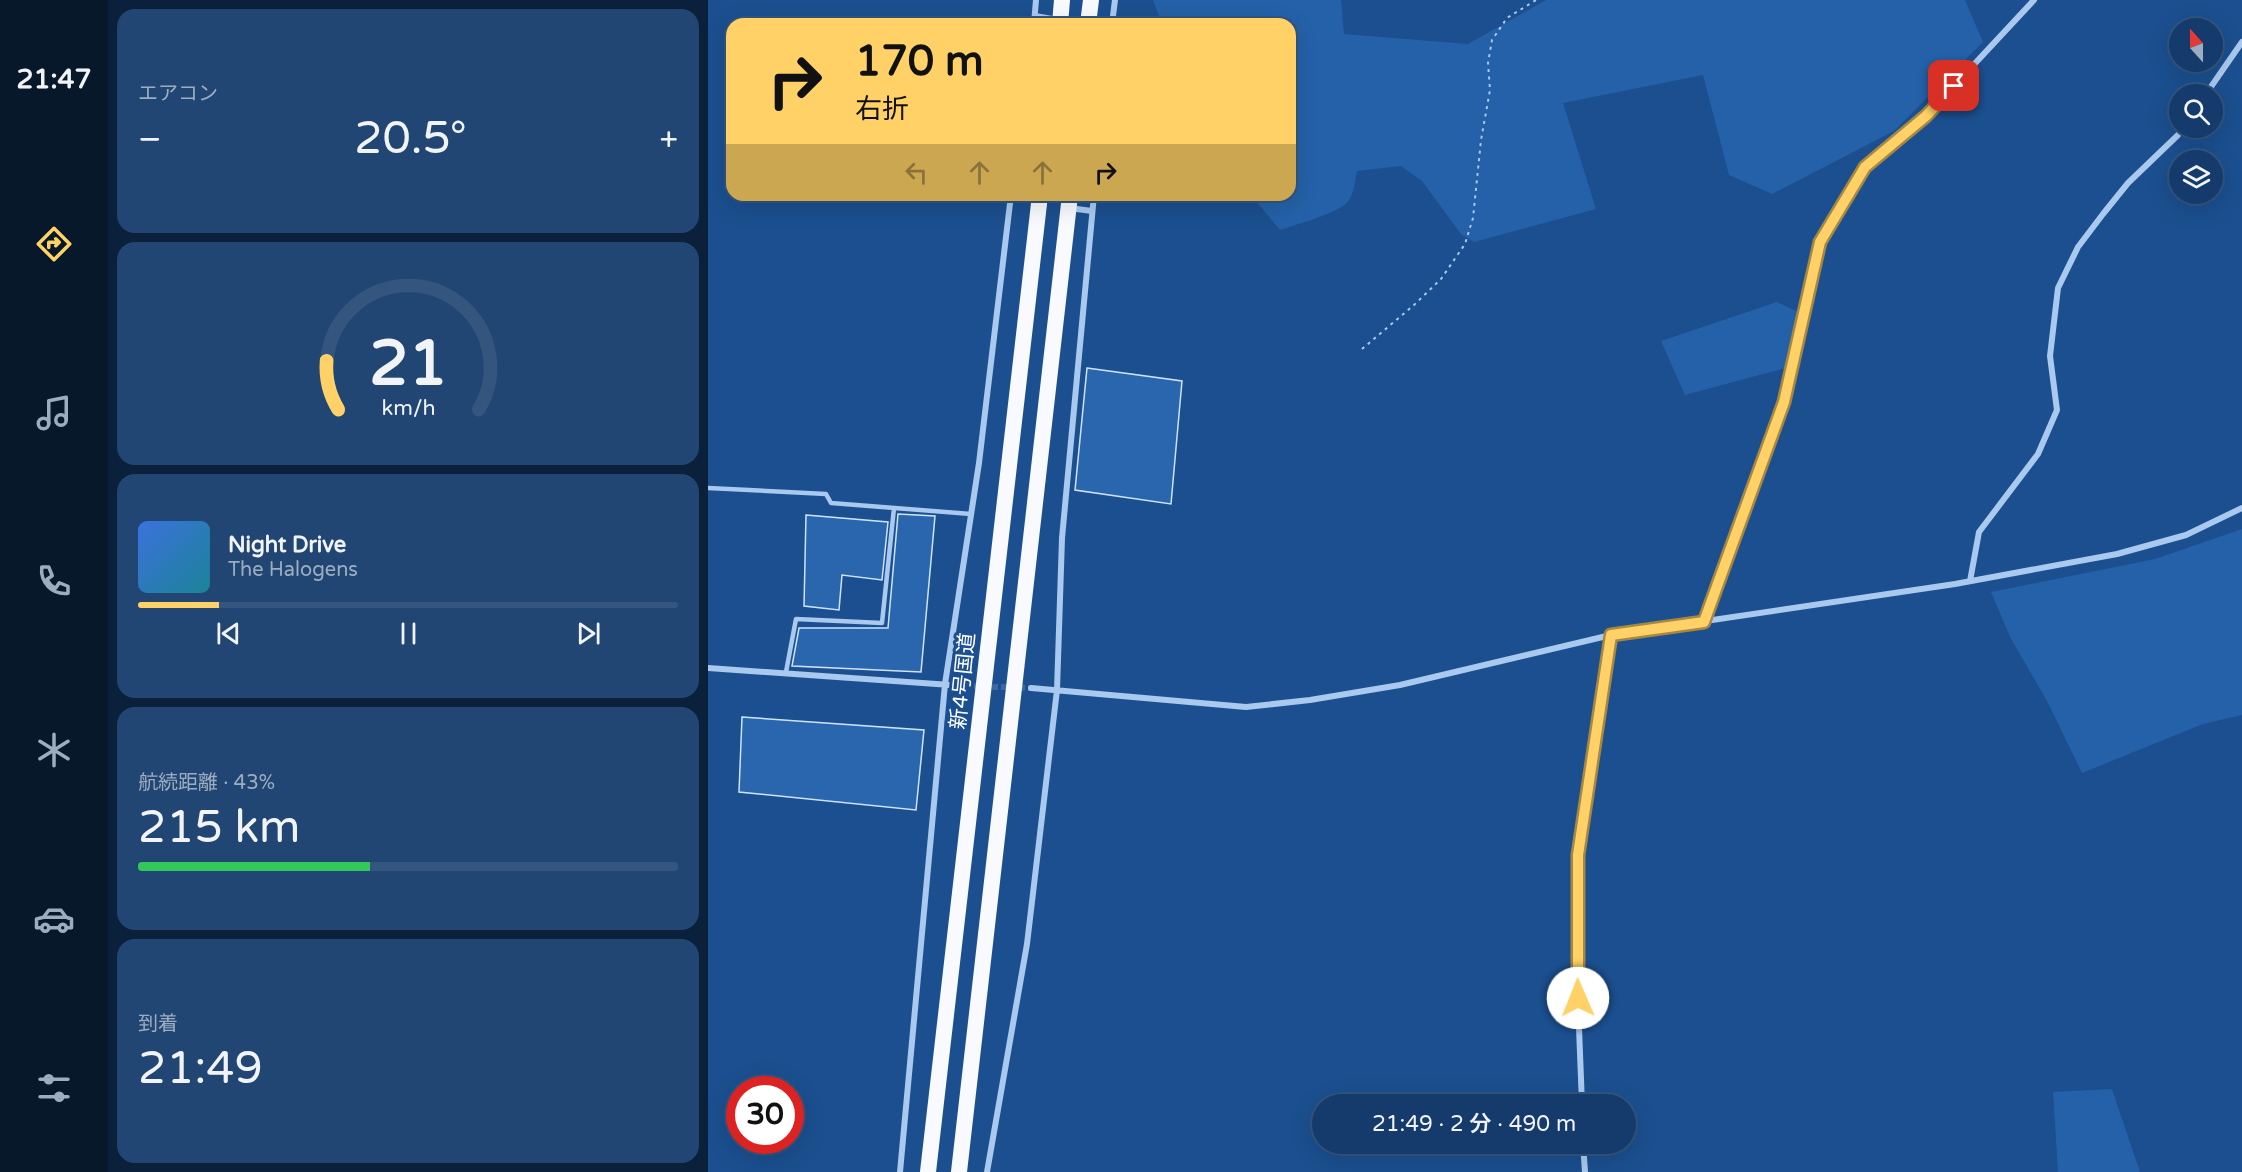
<!DOCTYPE html>
<html lang="ja">
<head>
<meta charset="utf-8">
<style>
	:root { --surface:#143b6b; --page:#214673; --text:#f1f3f6; --muted:#9dadc1; --line:#33557e; --accent:#ffd166 }
	body { margin:0; font-family:"Varela Round","Noto Sans JP",sans-serif; background:var(--page); color:var(--text); height:100vh; display:flex; flex-direction:column; font-size:22px; white-space:nowrap }
	* { box-sizing:border-box; margin:0 }
	p { font-size:20px; color:var(--muted) }
	.icon { flex:none; width:33px; height:33px; fill:none; stroke:currentColor; stroke-width:2; stroke-linecap:round; stroke-linejoin:round }
	.map { position:relative; flex:1; overflow:hidden }
	.drawer { display:flex; flex-direction:column; gap:9px; padding:9px; background:#0b203b; width:600px }
	.drawer>* { flex:none }
	.hud { position:absolute; left:18px; top:18px; width:570px; height:183px; border-radius:18px; box-shadow:0 6px 24px #0002,0 0 0 2px var(--line); background:#ffd166; color:#111; overflow:hidden }
	.needle { width:39px; rotate:339deg }
	.buttons { position:absolute; left:1461px; top:18px; display:grid; gap:12px }
	.buttons a { display:grid; place-items:center; width:54px; height:54px; border-radius:50%; background:var(--surface); box-shadow:0 6px 24px #0002,0 0 0 2px var(--line); font-size:30px }
	.speed { position:absolute; left:18px; top:1076px; display:flex; gap:12px; font-size:30px; font-weight:700; text-align:center }
	.speed>* { display:grid; place-content:center; width:78px; height:78px; border-radius:50%; background:var(--surface); box-shadow:0 6px 24px #0002,0 0 0 2px var(--line); line-height:1 }
	.speed .limit { border:9px solid #d22; background:#fff; color:#111 }
	.pin { position:absolute; display:grid; place-items:center; width:51px; height:51px; color:#fff; margin:-26px; border-radius:12px; box-shadow:0 3px 9px #0006 }
	.me { position:absolute; width:66px; margin:-33px; rotate:359deg; stroke-linejoin:round; filter:drop-shadow(0 0 4px #0008) }
	.turn { display:flex; align-items:center; gap:21px; height:126px; padding:0 30px; font-size:27px }
	.turn .icon { width:78px; height:78px; stroke-width:2.5 }
	.turn b { display:block; font-size:42px; line-height:51px }
	.lanes { display:flex; align-items:center; height:57px; padding:0 30px; background:#0003; justify-content:center; gap:30px; direction:ltr }
	.lanes .off { opacity:.35 }
	.big { font-size:45px; font-weight:600; line-height:1.1 }
	.drawer .widget { flex:1; display:flex; flex-direction:column; justify-content:center; gap:9px; min-width:0; padding:0 21px; border-radius:18px; background:var(--page) }
	.drawer .dial { align-items:center; gap:0 }
	.dial svg { height:156px; overflow:visible; fill:none; stroke:var(--line); stroke-width:7; stroke-linecap:round; text-anchor:middle }
	.dial text { fill:var(--text); stroke:none }
	.song { display:flex; align-items:center; gap:18px }
	.cover { width:72px; height:72px; border-radius:9px; background:linear-gradient(135deg,hsl(220 70% 55%),hsl(190 70% 35%)) }
	.played { height:6px; border-radius:3px; background:linear-gradient(90deg,var(--accent) 15%,var(--line) 15%) }
	.keys { display:flex; justify-content:space-around; direction:ltr }
	.heat { display:flex; justify-content:space-between; align-items:center; font-size:33px; direction:ltr }
	.charge { height:9px; border-radius:4px; background:linear-gradient(90deg,#34c759 43%,var(--line) 0) }
	.trip { position:absolute; left:604px; top:1094px; width:324px; height:60px; border-radius:30px; background:var(--surface); box-shadow:0 6px 24px #0002,0 0 0 2px var(--line); font-weight:600; line-height:60px; text-align:center }
	main { display:flex; flex:1; min-height:0 }
	.tabs { display:flex; flex-direction:column; width:108px; justify-content:space-around; align-items:center; background:#08182b; color:var(--muted) }
	.tabs .icon { width:42px; height:42px }
	.tabs .selected { color:var(--accent) }
	.tabs b { font-size:27px; color:var(--text) }
	.map>svg:first-child { display:block }
</style>
</head>
<body>
<main>
<nav class="tabs">
<b>21:47</b>
<svg class="icon selected" aria-label="directions" viewBox="0 0 24 24"><path d="M12 3l9 9-9 9-9-9zM9 14v-3h6M13 9l2 2-2 2"/></svg>
<svg class="icon" aria-label="music" viewBox="0 0 24 24"><path d="M9 18V5l10-2v13"/><circle cx="6" cy="18" r="3"/><circle cx="16" cy="16" r="3"/></svg>
<svg class="icon" aria-label="phone" viewBox="0 0 24 24"><path d="M5 4h4l2 5-3 2q2 4 5 5l2-3 5 2v4C11 20 4 13 5 4z"/></svg>
<svg class="icon" aria-label="climate" viewBox="0 0 24 24"><path d="M12 3v18M4 7l16 10M4 17L20 7"/></svg>
<svg class="icon" aria-label="car" viewBox="0 0 24 24"><path d="M5 17H2v-5l4-1 3-4h7l3 4 3 1v5h-3M9 17h6M6 11h13"/><circle cx="7" cy="17" r="2"/><circle cx="17" cy="17" r="2"/></svg>
<svg class="icon" aria-label="filters" viewBox="0 0 24 24"><path d="M4 7h16M4 17h16"/><circle cx="9" cy="7" r="2"/><circle cx="15" cy="17" r="2"/></svg>
</nav>
<section class="drawer">
<div class="widget"><p>エアコン</p>
<div class="heat"><a>−</a><b class="big">20.5°</b><a>+</a></div>
</div>
<div class="widget dial"><svg viewBox="0 0 100 80">
<path d="M14 69A42 42 0 1 1 86 69"/>
<path d="M14 69A42 42 0 0 1 8 44" stroke="#ffd166"/>
<text x="50" y="56" font-size="32" font-weight="700">21</text>
<text x="50" y="72" font-size="11">km/h</text>
</svg></div>
<div class="widget">
<div class="song"><i class="cover"></i><div><b>Night Drive</b><p>The Halogens</p></div></div>
<div class="played"></div>
<div class="keys"><svg class="icon" aria-label="previous" viewBox="0 0 24 24"><path d="M18 5L8 12l10 7zM5 5v14"/></svg><svg class="icon" aria-label="pause" viewBox="0 0 24 24"><path d="M8 5v14M16 5v14"/></svg><svg class="icon" aria-label="next" viewBox="0 0 24 24"><path d="M6 5l10 7-10 7zM19 5v14"/></svg></div>
</div>
<div class="widget"><p>航続距離 · 43%</p><b class="big">215 km</b><div class="charge"></div></div>
<div class="widget"><p>到着</p><b class="big">21:49</b></div>
</section>
<div class="map">
<svg width="1534" height="1172" viewBox="0 0 1534 1172">
	<rect width="100%" height="100%" fill="#1b4f8f"/>
	<path fill="#2461a8" d="M 445,0 L 633,0 L 636,34 L 760,44 L 838,0 L 1257,0 L 1275,42 L 1186,131 L 1064,194 L 1021,175 L 995,75 L 855,103 L 888,209 L 766,242 L 753,234 L 714,181 L 693,166 L 649,171 C 647,181 646,195 639,203 C 629,213 587,225 572,230 L 543,195 L 582,195 L 582,24 L 454,24 Z
		M 1069,302 L 1097,315 L 1085,366 L 977,395 L 953,341 Z
		M 1534,529 L 1534,715 L 1495,724 L 1374,773 L 1339,701 L 1303,639 L 1283,592 L 1447,559 Z
		M 1404,1089 L 1432,1172 L 1350,1172 L 1345,1092 Z"/>
	<path fill="#2a66ad" stroke="#cfe3fa" stroke-width="1.5" d="M 379,368 L 474,381 L 463,504 L 367,490 Z
		M 190,514 L 227,516 L 213,672 L 84,666 L 91,628 L 180,628 Z
		M 98,515 L 180,522 L 174,580 L 134,575 L 131,610 L 96,606 Z
		M 34,717 L 216,730 L 208,810 L 31,792 Z"/>
	<g fill="none" stroke-linecap="round" stroke-linejoin="round">
		<path stroke="#3d69a0" stroke-width="6" stroke-dasharray="6 3" stroke-linecap="butt" d="M 257,686 L 323,688"/>
		<path stroke="#a9c9ee" stroke-width="2" stroke-dasharray="3 4.5" stroke-linecap="butt" d="M 654,349 L 706,305 L 733,279 L 757,244 L 765,218 L 773,140 L 782,90 L 780,63 L 784,40 L 799,18 L 828,0"/>
		<path stroke="#a9c9ee" stroke-width="4.5" d="M 0,488 L 118,494 L 123,503 L 263,514
			M 78,672 L 88,619 L 174,623 L 186,508"/>
		<path stroke="#a9c9ee" stroke-width="6" d="M 327,16 L 350,20
			M 326,24 L 328,0
			M 404,24 L 407,0
			M 1498,94 L 1534,42
			M 361,208 L 384,211
			M 1262,581 L 1271,532 L 1330,454 L 1349,410 L 1342,356 L 1350,288 L 1370,247 L 1395,214 L 1420,183 L 1470,135 L 1475,128
			M 996,622 L 1076,402 L 1112,242 L 1157,167 L 1218,116 L 1326,0
			M 0,668 L 257,686
			M 323,688 L 538,707 L 602,700 L 692,685 L 903,635 L 1247,584 L 1409,554 L 1478,535 L 1534,508
			M 874,1104 L 869,977 L 870,855 L 903,635
			M 875,1143 L 877,1172
			M 192,1172 L 237,684 L 271,463 L 303,195
			M 279,1172 L 319,944 L 349,690 L 354,538 L 386,195"/>
		<path stroke="#f8faff" stroke-width="16" d="M 352,24 L 354,0
			M 380,24 L 383,0
			M 220,1172 L 332,195
			M 251,1172 L 362,195"/>
	</g>
	<g fill="none" stroke-linecap="round" stroke-linejoin="round">
		<g stroke="#a68842" stroke-width="15">
			<path id="route" d="M 870,998 L 870,855 L 903,635 L 996,622 L 1076,402 L 1112,242 L 1157,167 L 1218,116 L 1246,86"/>
		</g>
		<use href="#route" stroke="#ffd166" stroke-width="10"/>
	</g>
	<g text-anchor="middle" dominant-baseline="central" stroke-width="6" stroke-linejoin="round" paint-order="stroke">
		<g font-size="21" fill="#fff" stroke="#1b4f8f">
			<text transform="translate(255 681) rotate(-84)">新4号国道</text>
		</g>
	</g>
</svg>
<div class="buttons">
<a><svg class="needle" viewBox="-14 -14 28 28"><path d="M0-13l5 13h-10z" fill="#e53935"/><path d="M0 13l5-13h-10z" fill="#9dadc1"/></svg></a>
<a><svg class="icon" aria-label="search" viewBox="0 0 24 24"><circle cx="10" cy="10" r="6"/><path d="M15 15l6 6"/></svg></a>
<a><svg class="icon" aria-label="layers" viewBox="0 0 24 24"><path d="M12 4l9 5-9 5-9-5zM3 14l9 5 9-5"/></svg></a>
</div>
<div class="speed"><div class="limit">30</div></div>
<div class="pin" style="left:1246px;top:86px;background:#d93025"><svg class="icon" aria-label="arrive" viewBox="0 0 24 24"><path d="M6 21V4h12l-3 4 3 4H6"/></svg></div>
<svg class="me" style="left:870px;top:998px" viewBox="-20 -20 40 40"><circle r="19" fill="#fff"/><path d="M0-13L10 11 0 6-10 11z" fill="#ffd166"/></svg>
<div class="trip">21:49 · 2 分 · 490 m</div>
<div class="hud">
<div class="turn"><svg class="icon" aria-label="right" viewBox="0 0 24 24"><path d="M7 20v-9h11M14 6l5 5-5 5"/></svg><div><b>170 m</b>右折</div></div>
<div class="lanes"><svg class="icon off" aria-label="left" viewBox="0 0 24 24"><path d="M17 20v-9H6M10 6l-5 5 5 5"/></svg><svg class="icon off" aria-label="ahead" viewBox="0 0 24 24"><path d="M12 20V5M6 11l6-6 6 6"/></svg><svg class="icon off" aria-label="ahead" viewBox="0 0 24 24"><path d="M12 20V5M6 11l6-6 6 6"/></svg><svg class="icon" aria-label="right" viewBox="0 0 24 24"><path d="M7 20v-9h11M14 6l5 5-5 5"/></svg></div>
</div>
</div>
</main>
</body>
</html>
